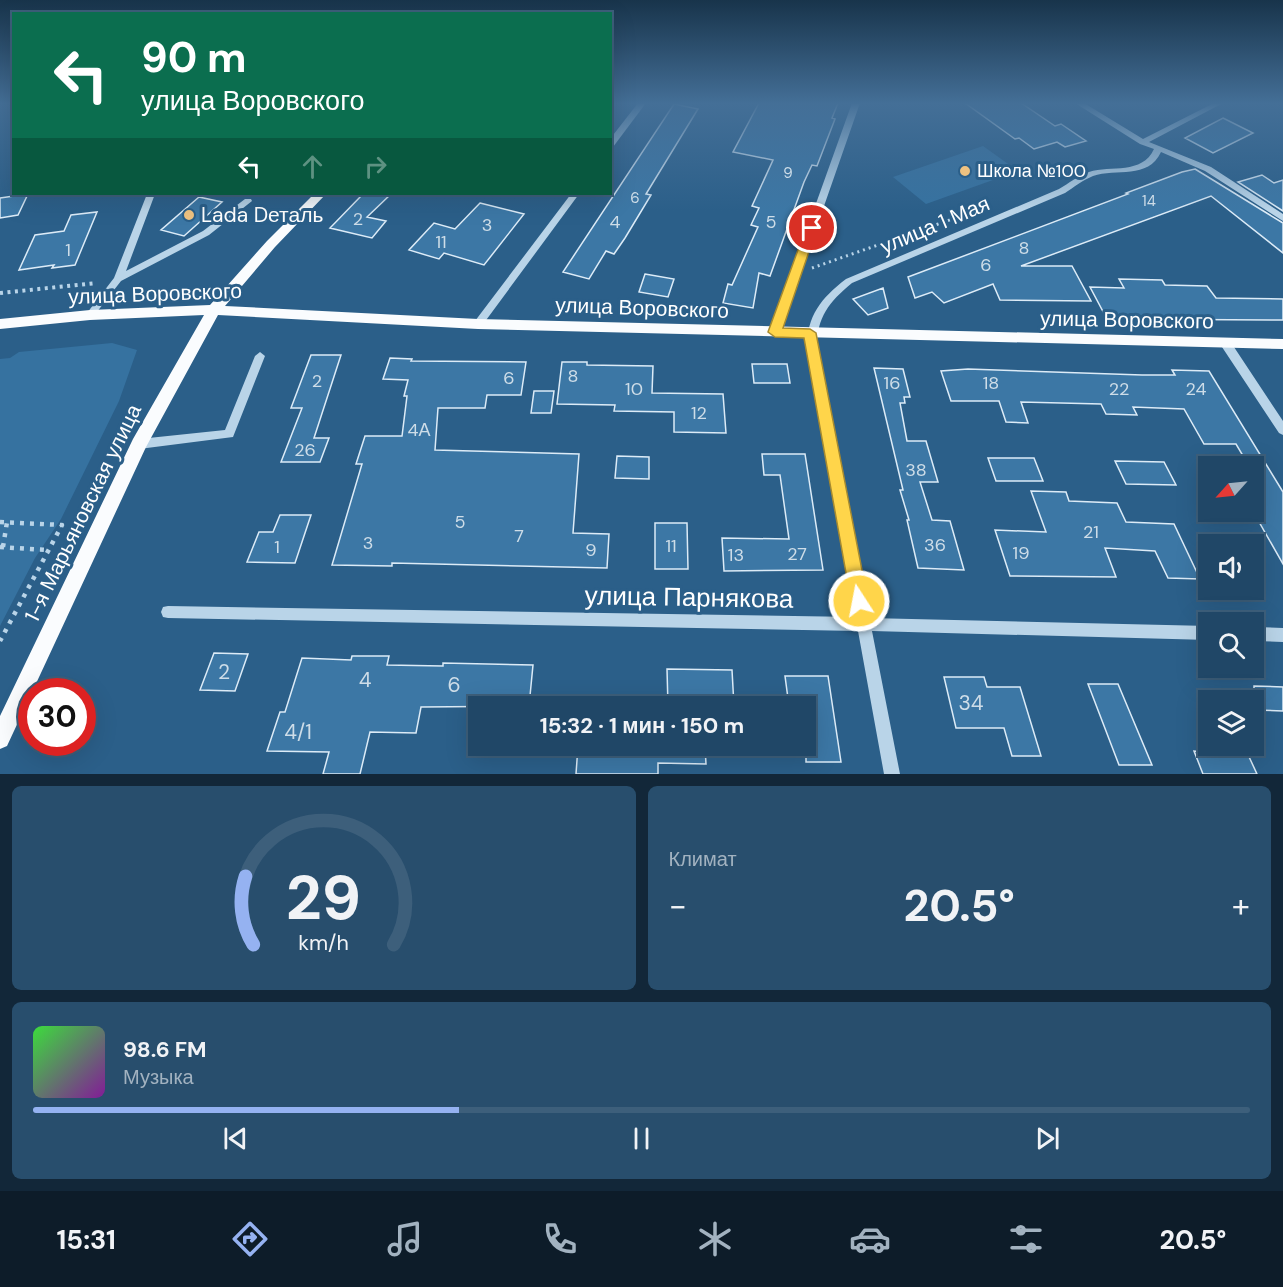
<!DOCTYPE html>
<html lang="ru">
<head>
<meta charset="utf-8">
<style>
	:root { --surface:#204767; --page:#284e6d; --text:#f1f3f6; --muted:#a2b2c0; --line:#3d5f7b; --accent:#95b2f1 }
	body { margin:0; font-family:"DM Sans",sans-serif; background:var(--page); color:var(--text); height:100vh; display:flex; flex-direction:column; font-size:22px; white-space:nowrap }
	* { box-sizing:border-box; margin:0 }
	p { font-size:20px; color:var(--muted) }
	.icon { flex:none; width:33px; height:33px; fill:none; stroke:currentColor; stroke-width:2; stroke-linecap:round; stroke-linejoin:round }
	.map { position:relative; height:774px; overflow:hidden }
	.drawer { display:flex; flex-direction:column; gap:12px; padding:12px; background:#122739; flex:1 }
	.drawer>* { flex:none }
	.hud { position:absolute; left:12px; top:12px; width:600px; height:183px; border-radius:0px; box-shadow:0 6px 24px #0002,0 0 0 2px var(--line); background:#0b6e4f; color:#fff; overflow:hidden }
	.needle { width:39px; rotate:243deg }
	.fabs { position:absolute; left:1198px; top:456px; display:grid; gap:12px }
	.fabs a { display:grid; place-items:center; width:66px; height:66px; border-radius:0px; background:var(--surface); box-shadow:0 6px 24px #0002,0 0 0 2px var(--line); font-size:30px }
	.speed { position:absolute; left:18px; top:678px; display:flex; gap:12px; font-size:30px; font-weight:700; text-align:center }
	.speed>* { display:grid; place-content:center; width:78px; height:78px; border-radius:50%; background:var(--surface); box-shadow:0 6px 24px #0002,0 0 0 2px var(--line); line-height:1 }
	.speed .limit { border:9px solid #d22; background:#fff; color:#111 }
	.pin { position:absolute; display:grid; place-items:center; width:51px; height:51px; color:#fff; margin:-26px; border:3px solid #fff; border-radius:50%; box-shadow:0 2px 6px #0007 }
	.me { position:absolute; width:66px; margin:-33px; rotate:349deg; stroke-linejoin:round; filter:drop-shadow(0 0 4px #0008) }
	.turn { display:flex; align-items:center; gap:21px; height:126px; padding:0 30px; font-size:27px }
	.turn .icon { width:78px; height:78px; stroke-width:2.5 }
	.turn b { display:block; font-size:42px; line-height:51px }
	.lanes { display:flex; align-items:center; height:57px; padding:0 30px; background:#0003; justify-content:center; gap:30px; direction:ltr }
	.lanes .off { opacity:.35 }
	.big { font-size:45px; font-weight:700; line-height:1.1 }
	.drawer .card { flex:1; display:flex; flex-direction:column; justify-content:center; gap:9px; min-width:0; padding:0 21px; border-radius:9px; background:var(--page) }
	.drawer .dial { align-items:center; gap:0 }
	.dial svg { height:156px; overflow:visible; fill:none; stroke:var(--line); stroke-width:7; stroke-linecap:round; text-anchor:middle }
	.dial text { fill:var(--text); stroke:none }
	.song { display:flex; align-items:center; gap:18px }
	.cover { width:72px; height:72px; border-radius:9px; background:linear-gradient(135deg,hsl(120 70% 55%),hsl(290 70% 35%)) }
	.played { height:6px; border-radius:3px; background:linear-gradient(90deg,var(--accent) 35%,var(--line) 35%) }
	.keys { display:flex; justify-content:space-around; direction:ltr }
	.heat { display:flex; justify-content:space-between; align-items:center; font-size:33px; direction:ltr }
	.drawer .tiles { flex:1; display:grid; gap:12px; grid-template-columns:1fr 1fr }
	.card:last-child { grid-column:span 2 }
	.trip { position:absolute; left:468px; top:696px; width:348px; height:60px; border-radius:0px; background:var(--surface); box-shadow:0 6px 24px #0002,0 0 0 2px var(--line); font-weight:700; line-height:60px; text-align:center }
	.tabs { display:flex; height:96px; justify-content:space-around; align-items:center; background:#0d1c29; color:var(--muted) }
	.tabs .icon { width:42px; height:42px }
	.tabs .on { color:var(--accent) }
	.tabs b { font-size:27px; color:var(--text) }
	.map>svg:first-child { display:block }
</style>
</head>
<body>
<div class="map">
<svg width="1283" height="774" viewBox="0 0 1283 774">
	<rect width="100%" height="100%" fill="#2b5f89"/>
	<path fill="#3672a0" d="M 983,146 L 1018,171 L 926,204 L 893,177 Z
		M 112,343 L 137,350 L 119,401 L 61,519 L 35,558 L 0,626 L 0,359 L 10,358 L 19,352 Z"/>
	<path fill="#3c77a5" stroke="#dcebf7" stroke-width="1.5" d="M 759,103 L 838,103 L 832,118 L 835,119 L 817,166 L 812,165 L 804,182 L 770,276 L 759,273 L 753,308 L 723,303 L 728,284 L 732,285 L 758,227 L 751,225 L 759,208 L 752,206 L 773,160 L 733,152 Z
		M 965,103 L 1021,103 L 1055,126 L 1061,124 L 1086,141 L 1065,147 L 1057,142 L 1034,149 L 1019,138 L 1015,139 Z
		M 674,104 L 698,109 L 646,194 L 651,195 L 625,238 L 614,254 L 606,251 L 589,279 L 563,272 Z
		M 1223,118 L 1253,133 L 1213,153 L 1185,138 Z
		M 1195,169 L 1283,223 L 1283,253 L 1211,196 L 1021,266 L 1072,266 L 1091,301 L 1000,300 L 993,284 L 944,303 L 932,292 L 915,298 L 908,277 L 1128,194 L 1126,193 L 1182,172 Z
		M 1262,175 L 1274,183 L 1283,180 L 1283,211 L 1238,182 Z
		M 28,194 L 18,215 L 0,218 L 0,198 Z
		M 363,194 L 391,194 L 367,217 L 386,221 L 372,238 L 330,228 Z
		M 199,197 L 222,202 L 184,236 L 161,230 Z
		M 480,203 L 524,214 L 484,265 L 444,253 L 439,259 L 409,250 L 434,223 L 455,229 Z
		M 97,212 L 75,265 L 52,268 L 54,265 L 19,270 L 35,235 L 64,231 L 71,215 Z
		M 645,274 L 674,279 L 668,297 L 639,292 Z
		M 1119,279 L 1162,280 L 1165,285 L 1207,286 L 1216,298 L 1283,299 L 1283,320 L 1107,319 L 1090,287 L 1124,288 Z
		M 883,288 L 888,308 L 868,315 L 853,299 Z
		M 311,355 L 341,355 L 314,438 L 329,438 L 320,462 L 281,462 L 302,408 L 291,408 Z
		M 390,358 L 412,359 L 411,361 L 526,362 L 521,395 L 487,395 L 485,408 L 438,408 L 435,450 L 579,454 L 573,533 L 609,534 L 607,568 L 392,563 L 392,566 L 332,565 L 362,464 L 356,464 L 365,436 L 402,436 L 407,396 L 404,396 L 408,380 L 383,379 Z
		M 562,362 L 587,362 L 587,365 L 653,366 L 652,393 L 723,394 L 726,433 L 674,432 L 674,412 L 614,411 L 615,405 L 557,404 Z
		M 752,364 L 787,364 L 790,383 L 754,383 Z
		M 874,368 L 903,369 L 910,397 L 904,397 L 905,403 L 900,403 L 907,441 L 926,441 L 938,482 L 920,482 L 932,520 L 950,521 L 964,570 L 918,568 L 907,520 L 909,520 L 900,490 L 903,490 Z
		M 968,369 L 1142,375 L 1175,375 L 1172,370 L 1209,371 L 1283,492 L 1283,564 L 1254,513 L 1254,466 L 1249,466 L 1236,444 L 1204,444 L 1184,409 L 1133,407 L 1137,415 L 1106,414 L 1101,404 L 1021,402 L 1028,423 L 1006,422 L 999,401 L 951,401 L 941,371 Z
		M 534,391 L 554,391 L 551,413 L 531,413 Z
		M 762,454 L 805,454 L 823,570 L 724,571 L 722,538 L 789,539 L 780,475 L 764,475 Z
		M 617,456 L 649,457 L 649,479 L 615,478 Z
		M 988,458 L 1034,458 L 1043,481 L 996,481 Z
		M 1115,461 L 1164,462 L 1176,485 L 1126,484 Z
		M 1031,491 L 1066,492 L 1069,501 L 1117,503 L 1126,522 L 1174,524 L 1200,579 L 1168,578 L 1155,551 L 1105,548 L 1116,577 L 1010,576 L 995,530 L 1046,532 Z
		M 280,515 L 311,515 L 295,563 L 247,562 L 259,532 L 273,532 Z
		M 655,523 L 687,523 L 688,569 L 655,569 Z
		M 214,653 L 248,654 L 235,691 L 200,690 Z
		M 352,656 L 389,656 L 387,665 L 443,666 L 443,663 L 533,665 L 529,706 L 421,707 L 416,733 L 370,732 L 360,774 L 323,774 L 329,752 L 267,751 L 280,712 L 285,712 L 302,658 L 351,660 Z
		M 667,669 L 732,670 L 734,706 L 668,706 Z
		M 785,676 L 828,676 L 841,762 L 806,762 L 806,706 L 789,706 Z
		M 944,677 L 984,677 L 987,687 L 1020,687 L 1041,756 L 1012,756 L 1004,728 L 956,728 Z
		M 1088,684 L 1118,684 L 1152,765 L 1119,765 Z
		M 1254,686 L 1283,687 L 1283,711 L 1254,710 Z
		M 578,746 L 705,746 L 706,764 L 658,763 L 658,774 L 576,774 Z
		M 1203,746 L 1244,746 L 1257,774 L 1203,774 L 1194,751 L 1206,752 Z"/>
	<g fill="none" stroke-linecap="round" stroke-linejoin="round">
		<path stroke="#b9d4e8" stroke-width="3" stroke-dasharray="2 4" stroke-linecap="butt" d="M 812,268 L 961,216"/>
		<path stroke="#b9d4e8" stroke-width="4" stroke-dasharray="3 4.5" stroke-linecap="butt" d="M 0,293 L 97,283"/>
		<path stroke="#b9d4e8" stroke-width="4.5" stroke-dasharray="4 6" stroke-linecap="butt" d="M 0,522 L 62,525 L 0,641
			M 0,547 L 47,550
			M 3,547 L 7,522"/>
		<path fill="#b9d4e8" fill-rule="evenodd" d="M 638,103 L 646,103 L 613,147 L 610,147 L 610,139 Z
			M 852,103 L 860,103 L 780,332 L 775,336 L 772,335 L 770,332 Z
			M 1075,103 L 1084,103 L 1143,139 L 1214,103 L 1223,103 L 1149,142 L 1211,167 L 1283,214 L 1283,221 L 1205,171 L 1161,152 C 1148,180 1116,168 1093,176 C 1083,180 1074,187 1065,193 L 852,283 C 828,303 816,318 817,351 L 869,618 L 1209,626 L 1209,640 L 872,631 L 900,774 L 884,774 L 858,631 L 168,618 L 163,617 L 161,612 L 163,607 L 168,606 L 856,617 L 807,351 C 806,317 820,299 846,279 L 1059,189 C 1069,183 1078,176 1089,172 C 1111,165 1142,175 1154,149 L 1140,144 Z
			M 147,194 L 155,194 L 126,271 L 203,231 L 245,199 L 251,199 L 252,201 L 209,235 L 121,281 L 93,317 L 87,317 L 85,315 L 87,313 L 114,278 Z
			M 571,194 L 579,194 L 481,327 L 475,327 L 473,324 L 475,321 Z
			M 1226,340 L 1230,341 L 1283,421 L 1283,435 L 1279,433 L 1222,347 L 1221,344 L 1222,341 Z
			M 260,352 L 265,356 L 233,437 L 139,449 L 135,447 L 133,444 L 135,441 L 139,439 L 225,430 L 255,356 Z
			M 1254,627 L 1283,628 L 1283,642 L 1254,641 Z"/>
		<path fill="#fafcfe" fill-rule="evenodd" d="M 314,194 L 326,194 L 275,247 L 225,306 L 478,319 L 1283,339 L 1283,349 L 478,329 L 218,315 L 146,447 L 7,746 L 0,749 L 0,716 L 133,439 L 204,315 L 90,320 L 0,329 L 0,319 L 90,310 L 210,305 L 267,241 Z"/>
	</g>
	<linearGradient id="sky" x2="0" y2="1"><stop stop-color="#18344b"/><stop offset="0.49" stop-color="#446f97"/><stop offset="1" stop-color="#446f97" stop-opacity="0"/></linearGradient>
	<rect width="1283" height="211" fill="url(#sky)"/>
	<path fill="#ffd54a" stroke="#a68a30" stroke-width="1.5" d="M 812,225 L 817,228 L 783,328 L 810,329 L 816,333 L 868,601 L 865,607 L 859,609 L 853,607 L 851,601 L 804,338 L 775,337 L 768,332 L 806,228 Z"/>
	<g fill="#eec281" stroke="#2b5f89" stroke-width="2">
		<circle cx="965" cy="171" r="6"/>
		<circle cx="189" cy="215" r="6"/>
	</g>
	<g text-anchor="middle" dominant-baseline="central" stroke-width="6" stroke-linejoin="round" paint-order="stroke">
		<g font-size="15" fill="#cedde8">
			<text x="788" y="173">9</text>
			<text x="635" y="198">6</text>
			<text x="1149" y="201">14</text>
		</g>
		<g font-size="18" fill="#fff" stroke="#2b5f89" text-anchor="start">
			<text x="977" y="171">Школа №100</text>
		</g>
		<g font-size="18" fill="#cedde8">
			<text x="358" y="219">2</text>
			<text x="615" y="222">4</text>
			<text x="771" y="222">5</text>
			<text x="487" y="225">3</text>
			<text x="441" y="242">11</text>
			<text x="1024" y="248">8</text>
			<text x="68" y="250">1</text>
			<text x="986" y="265">6</text>
			<text x="573" y="376">8</text>
			<text x="509" y="378">6</text>
			<text x="317" y="381">2</text>
			<text x="892" y="383">16</text>
			<text x="991" y="383">18</text>
			<text x="634" y="389">10</text>
			<text x="1119" y="389">22</text>
			<text x="1196" y="389">24</text>
			<text x="699" y="413">12</text>
			<text x="419" y="430">4А</text>
			<text x="305" y="450">26</text>
			<text x="916" y="470">38</text>
			<text x="460" y="522">5</text>
			<text x="1091" y="532">21</text>
			<text x="519" y="536">7</text>
			<text x="368" y="543">3</text>
			<text x="935" y="545">36</text>
			<text x="671" y="546">11</text>
			<text x="277" y="547">1</text>
			<text x="591" y="550">9</text>
			<text x="1021" y="553">19</text>
			<text x="797" y="554">27</text>
			<text x="736" y="555">13</text>
		</g>
		<g font-size="21" fill="#fff" stroke="#2b5f89" text-anchor="start">
			<text x="201" y="215">Lada Dеталь</text>
		</g>
		<g font-size="21" fill="#fff" stroke="#2b5f89">
			<text transform="translate(935 225) rotate(-23)">улица 1 Мая</text>
			<text transform="translate(155 294) rotate(-2)">улица Воровского</text>
			<text transform="translate(642 308) rotate(2)">улица Воровского</text>
			<text transform="translate(1127 320) rotate(1)">улица Воровского</text>
			<text transform="translate(83 513) rotate(-64)">1-я Марьяновская улица</text>
		</g>
		<g font-size="21" fill="#cedde8">
			<text x="224" y="672">2</text>
			<text x="365" y="680">4</text>
			<text x="454" y="685">6</text>
			<text x="971" y="703">34</text>
			<text x="298" y="732">4/1</text>
		</g>
		<g font-size="26" fill="#fff" stroke="#2b5f89">
			<text transform="translate(689 597) rotate(1)">улица Парнякова</text>
		</g>
	</g>
</svg>
<div class="fabs">
<a><svg class="needle" viewBox="-14 -14 28 28"><path d="M0-13l5 13h-10z" fill="#e53935"/><path d="M0 13l5-13h-10z" fill="#a2b2c0"/></svg></a>
<a><svg class="icon" aria-label="sound" viewBox="0 0 24 24"><path d="M4 9h4l5-4v14l-5-4H4zM17 9q2 3 0 6"/></svg></a>
<a><svg class="icon" aria-label="search" viewBox="0 0 24 24"><circle cx="10" cy="10" r="6"/><path d="M15 15l6 6"/></svg></a>
<a><svg class="icon" aria-label="layers" viewBox="0 0 24 24"><path d="M12 4l9 5-9 5-9-5zM3 14l9 5 9-5"/></svg></a>
</div>
<div class="speed"><div class="limit">30</div></div>
<div class="pin" style="left:812px;top:228px;background:#d93025"><svg class="icon" aria-label="arrive" viewBox="0 0 24 24"><path d="M6 21V4h12l-3 4 3 4H6"/></svg></div>
<svg class="me" style="left:859px;top:601px" viewBox="-20 -20 40 40"><circle r="17" fill="#ffd54a" stroke="#fff" stroke-width="3"/><path d="M0-11L8 9 0 5-8 9z" fill="#fff"/></svg>
<div class="trip">15:32 · 1 мин · 150 m</div>
<div class="hud">
<div class="turn"><svg class="icon" aria-label="left" viewBox="0 0 24 24"><path d="M17 20v-9H6M10 6l-5 5 5 5"/></svg><div><b>90 m</b>улица Воровского</div></div>
<div class="lanes"><svg class="icon" aria-label="left" viewBox="0 0 24 24"><path d="M17 20v-9H6M10 6l-5 5 5 5"/></svg><svg class="icon off" aria-label="ahead" viewBox="0 0 24 24"><path d="M12 20V5M6 11l6-6 6 6"/></svg><svg class="icon off" aria-label="right" viewBox="0 0 24 24"><path d="M7 20v-9h11M14 6l5 5-5 5"/></svg></div>
</div>
</div>
<section class="drawer">
<div class="tiles">
<div class="card dial"><svg viewBox="0 0 100 80">
<path d="M14 69A42 42 0 1 1 86 69"/>
<path d="M14 69A42 42 0 0 1 10 34" stroke="#95b2f1"/>
<text x="50" y="56" font-size="32" font-weight="700">29</text>
<text x="50" y="72" font-size="11">km/h</text>
</svg></div>
<div class="card"><p>Климат</p>
<div class="heat"><a>−</a><b class="big">20.5°</b><a>+</a></div>
</div>
<div class="card">
<div class="song"><i class="cover"></i><div><b>98.6 FM</b><p>Музыка</p></div></div>
<div class="played"></div>
<div class="keys"><svg class="icon" aria-label="previous" viewBox="0 0 24 24"><path d="M18 5L8 12l10 7zM5 5v14"/></svg><svg class="icon" aria-label="pause" viewBox="0 0 24 24"><path d="M8 5v14M16 5v14"/></svg><svg class="icon" aria-label="next" viewBox="0 0 24 24"><path d="M6 5l10 7-10 7zM19 5v14"/></svg></div>
</div>
</div>
</section>
<nav class="tabs">
<b>15:31</b>
<svg class="icon on" aria-label="directions" viewBox="0 0 24 24"><path d="M12 3l9 9-9 9-9-9zM9 14v-3h6M13 9l2 2-2 2"/></svg>
<svg class="icon" aria-label="music" viewBox="0 0 24 24"><path d="M9 18V5l10-2v13"/><circle cx="6" cy="18" r="3"/><circle cx="16" cy="16" r="3"/></svg>
<svg class="icon" aria-label="phone" viewBox="0 0 24 24"><path d="M5 4h4l2 5-3 2q2 4 5 5l2-3 5 2v4C11 20 4 13 5 4z"/></svg>
<svg class="icon" aria-label="climate" viewBox="0 0 24 24"><path d="M12 3v18M4 7l16 10M4 17L20 7"/></svg>
<svg class="icon" aria-label="car" viewBox="0 0 24 24"><path d="M5 17H2v-5l4-1 3-4h7l3 4 3 1v5h-3M9 17h6M6 11h13"/><circle cx="7" cy="17" r="2"/><circle cx="17" cy="17" r="2"/></svg>
<svg class="icon" aria-label="filters" viewBox="0 0 24 24"><path d="M4 7h16M4 17h16"/><circle cx="9" cy="7" r="2"/><circle cx="15" cy="17" r="2"/></svg>
<b>20.5°</b>
</nav>
</body>
</html>
